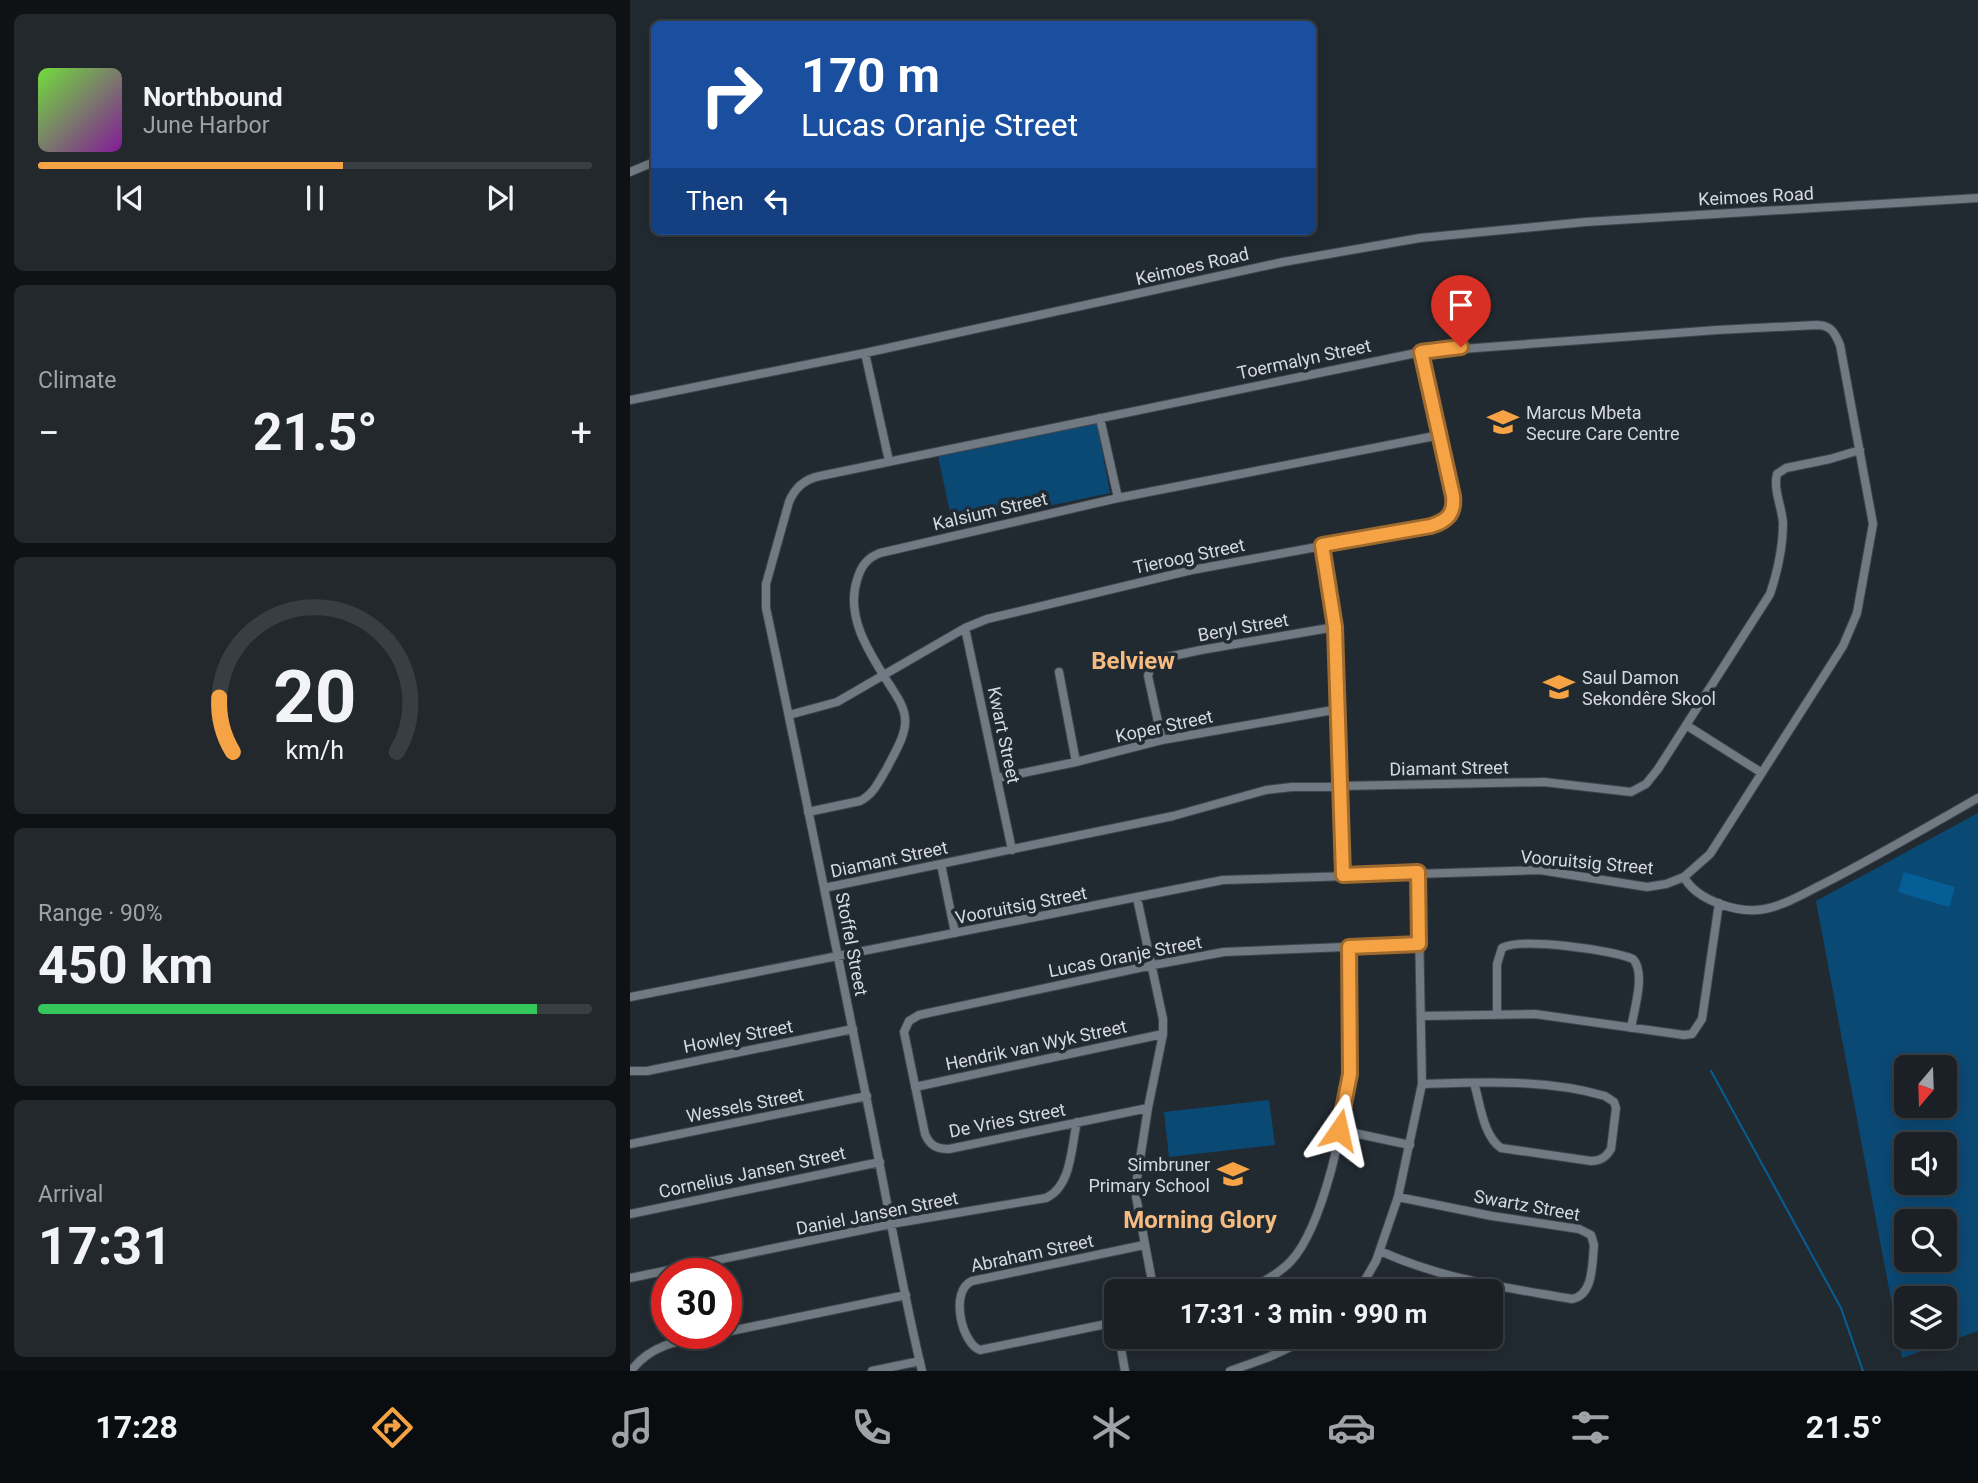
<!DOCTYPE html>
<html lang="en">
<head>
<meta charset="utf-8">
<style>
	:root { --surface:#1a2025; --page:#23282d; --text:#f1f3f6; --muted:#9fa3a7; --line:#383e42; --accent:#f5a345 }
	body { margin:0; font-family:Roboto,sans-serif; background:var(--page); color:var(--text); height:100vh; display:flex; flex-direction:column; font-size:26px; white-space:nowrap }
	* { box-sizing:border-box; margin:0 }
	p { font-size:23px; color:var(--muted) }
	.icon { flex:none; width:38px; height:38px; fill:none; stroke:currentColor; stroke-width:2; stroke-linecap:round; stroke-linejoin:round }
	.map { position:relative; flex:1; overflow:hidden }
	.sheet { display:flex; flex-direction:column; gap:14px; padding:14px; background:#0e1214; width:630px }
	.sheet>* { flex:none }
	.top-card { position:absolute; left:21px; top:21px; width:665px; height:214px; border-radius:10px; box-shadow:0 4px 18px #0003,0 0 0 2px var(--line); background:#1a4fa0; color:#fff; overflow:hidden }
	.needle { width:46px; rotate:199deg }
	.controls { position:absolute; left:1264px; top:1055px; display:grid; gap:14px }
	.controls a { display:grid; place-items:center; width:63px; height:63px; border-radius:10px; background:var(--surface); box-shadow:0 4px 18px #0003,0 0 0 2px var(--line); font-size:35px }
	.speed { position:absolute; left:21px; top:1258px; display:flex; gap:14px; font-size:35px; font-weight:700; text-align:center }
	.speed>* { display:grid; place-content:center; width:91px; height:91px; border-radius:50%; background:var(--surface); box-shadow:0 4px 18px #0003,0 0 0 2px var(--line); line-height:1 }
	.speed .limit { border:10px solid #d22; background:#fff; color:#111 }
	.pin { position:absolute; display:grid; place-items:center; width:60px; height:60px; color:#fff; margin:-72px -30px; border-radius:50% 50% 50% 0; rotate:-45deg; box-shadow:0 0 7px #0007 }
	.pin .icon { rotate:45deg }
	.me { position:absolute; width:77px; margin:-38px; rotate:11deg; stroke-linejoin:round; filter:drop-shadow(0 0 5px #0008) }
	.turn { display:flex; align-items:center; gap:24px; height:147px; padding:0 35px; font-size:32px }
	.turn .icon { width:91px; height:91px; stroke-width:2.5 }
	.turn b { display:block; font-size:49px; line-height:60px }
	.then { display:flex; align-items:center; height:66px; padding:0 35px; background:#0003; gap:14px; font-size:26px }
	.big { font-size:52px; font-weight:700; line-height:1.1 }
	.sheet .widget { flex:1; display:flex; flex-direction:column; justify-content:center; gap:10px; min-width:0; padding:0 24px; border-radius:10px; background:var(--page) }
	.sheet .dial { align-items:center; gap:0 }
	.dial svg { height:182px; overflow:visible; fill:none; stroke:var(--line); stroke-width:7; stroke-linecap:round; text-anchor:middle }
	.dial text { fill:var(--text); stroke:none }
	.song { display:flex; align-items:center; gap:21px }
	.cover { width:84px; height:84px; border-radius:10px; background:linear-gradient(135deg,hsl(100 70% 55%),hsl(290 70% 35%)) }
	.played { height:7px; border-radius:4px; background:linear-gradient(90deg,var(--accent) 55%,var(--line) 55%) }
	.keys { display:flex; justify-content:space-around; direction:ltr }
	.heat { display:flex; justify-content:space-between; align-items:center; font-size:38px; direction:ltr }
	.charge { height:10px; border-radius:5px; background:linear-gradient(90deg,#34c759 90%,var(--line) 0) }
	.trip { position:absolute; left:474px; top:1279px; width:399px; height:70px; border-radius:10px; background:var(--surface); box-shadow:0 4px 18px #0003,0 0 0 2px var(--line); font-weight:700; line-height:70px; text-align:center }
	.tab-bar { display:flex; height:112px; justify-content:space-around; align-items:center; background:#0a0d0f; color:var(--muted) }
	.tab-bar .icon { width:49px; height:49px }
	.tab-bar .active { color:var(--accent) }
	.tab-bar b { font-size:32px; color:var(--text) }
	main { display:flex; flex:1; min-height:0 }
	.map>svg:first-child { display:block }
</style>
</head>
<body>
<main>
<section class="sheet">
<div class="widget">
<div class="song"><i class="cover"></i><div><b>Northbound</b><p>June Harbor</p></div></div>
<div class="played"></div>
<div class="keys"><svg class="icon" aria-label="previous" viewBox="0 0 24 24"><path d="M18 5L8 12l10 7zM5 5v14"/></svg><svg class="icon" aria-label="pause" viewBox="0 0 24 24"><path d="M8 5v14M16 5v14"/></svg><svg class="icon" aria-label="next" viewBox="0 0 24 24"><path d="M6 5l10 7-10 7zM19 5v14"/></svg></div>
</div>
<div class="widget"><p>Climate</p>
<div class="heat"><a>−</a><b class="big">21.5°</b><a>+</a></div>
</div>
<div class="widget dial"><svg viewBox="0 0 100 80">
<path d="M14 69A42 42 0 1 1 86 69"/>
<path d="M14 69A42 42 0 0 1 8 45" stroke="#f5a345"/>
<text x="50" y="56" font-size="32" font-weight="700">20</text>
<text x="50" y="72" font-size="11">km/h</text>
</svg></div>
<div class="widget"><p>Range · 90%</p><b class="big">450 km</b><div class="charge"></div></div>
<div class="widget"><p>Arrival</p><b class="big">17:31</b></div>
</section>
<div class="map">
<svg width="1348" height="1371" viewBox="0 0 1348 1371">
	<rect width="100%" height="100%" fill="#222a31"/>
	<path fill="#0b4975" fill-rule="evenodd" d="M 467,423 L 480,493 L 323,526 L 308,456 Z
		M 1348,813 L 1348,1331 L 1272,1358 L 1186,901 ZM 1276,1068 L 1314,1068 L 1314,1106 L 1276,1106 ZM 1276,1144 L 1314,1144 L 1314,1183 L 1276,1183 ZM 1276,1222 L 1314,1222 L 1314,1260 L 1276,1260 ZM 1276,1298 L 1314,1298 L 1314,1337 L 1276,1337 Z
		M 639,1100 L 645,1145 L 539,1157 L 534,1112 Z"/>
	<path fill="#065e97" d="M 1274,872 L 1325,887 L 1319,907 L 1268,892 Z"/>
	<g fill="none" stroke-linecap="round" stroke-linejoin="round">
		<path stroke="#065e97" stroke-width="2" d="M 1081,1071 L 1211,1308 L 1233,1371"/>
		<g stroke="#40464c" stroke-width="10">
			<path id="minor" d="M 0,172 L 24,162
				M 235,353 L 259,461
				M 0,400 L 235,353 L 653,262 L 790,238 L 955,222 L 1348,198
				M 470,418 L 488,498
				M 692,545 L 705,627 L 713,875
				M 335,628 L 382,850
				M 429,672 L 446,762
				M 159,715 L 207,702 L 335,628 L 357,619 L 562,570 L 801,526 C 817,521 825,513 823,496 L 791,352
				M 1056,725 L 1132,773
				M 532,740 L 518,676 L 521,666 L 528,659 L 571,650 L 705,627
				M 368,778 L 446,762 L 532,740 L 709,709
				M 178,812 L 230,801 C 244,794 249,781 257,768 C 264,754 277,734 275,718 C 274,706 266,695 259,684 C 240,654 215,617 227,580 C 231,566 237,558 250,553 L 488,498 L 810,435
				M 311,864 L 325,933
				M 1054,877 C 1067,901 1109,914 1135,909 C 1155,905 1175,893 1193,884 C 1246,857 1297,827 1348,798
				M 194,888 L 543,816 L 636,790 L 662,787 L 914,782 L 1001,792 L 1016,784 L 1028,769 L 1140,594 C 1147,573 1153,546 1153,523 C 1152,507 1143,490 1147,474 L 1156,468 L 1200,459 L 1230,450
				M 507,898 L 533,1019 L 533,1034 L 518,1108 L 505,1191 L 524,1292
				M 0,997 L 593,880 L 910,870 L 1017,887 L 1036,884 L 1054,877 L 1080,854 L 1213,646 L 1227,613 L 1243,524 L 1210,345 C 1205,333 1201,325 1187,325 L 1087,330 L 791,352 L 190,476 C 175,479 165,487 159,502 L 136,584 L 136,608 C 171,771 203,933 236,1096 C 255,1187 270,1280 292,1371
				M 867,1014 L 867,964 L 872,948 C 890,937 982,950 1003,959 C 1016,973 1004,1010 1001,1028
				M 792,1016 L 905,1014 L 1054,1035 L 1062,1034 L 1072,1019 L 1089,903
				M 0,1071 L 17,1071 L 223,1029
				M 792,1084 C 853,1082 916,1079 975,1096 L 984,1102 L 986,1108 L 981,1149 C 976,1157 971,1161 961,1161 L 871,1148 C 853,1136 850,1102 844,1083
				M 285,1087 L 533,1034
				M 518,1108 L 319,1149 C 307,1149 300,1146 295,1134 L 274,1032 L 279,1021 L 289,1015 L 523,965 L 594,952 L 789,944
				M 710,1130 L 780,1145
				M 0,1144 L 237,1096
				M 0,1214 L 250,1162
				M 750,1251 C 814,1280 874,1287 942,1299 C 964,1295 962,1263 964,1245 L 961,1235 L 949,1229 L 862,1216 L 768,1197
				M 0,1278 L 261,1224 L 416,1198 C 442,1186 441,1147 447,1122
				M 612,1292 C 630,1284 648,1275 661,1261 C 693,1227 717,1115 720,1069 C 722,1029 719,987 719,947
				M 728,1292 L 746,1261 L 768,1197 L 792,1084 L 788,872
				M 486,1322 L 350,1350 C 332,1344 319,1291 342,1281 L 514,1245
				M 96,1332 L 276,1295
				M 489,1337 L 495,1371
				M 1,1371 C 22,1342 55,1340 88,1334
				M 242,1371 L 290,1361
				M 600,1371 L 639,1357 L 682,1337"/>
		</g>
		<use href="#minor" stroke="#717a82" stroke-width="8"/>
	</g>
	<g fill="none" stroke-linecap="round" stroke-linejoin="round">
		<g stroke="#9f6a2d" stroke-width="18">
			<path id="route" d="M 709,1130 L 720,1074 L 719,947 L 789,944 L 788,872 L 713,875 L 705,627 L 692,545 L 801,526 C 817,521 825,514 823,496 L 791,352 L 831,347"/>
		</g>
		<use href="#route" stroke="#f5a345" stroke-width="12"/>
	</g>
	<defs>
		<g id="school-bare" transform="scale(2.415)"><path d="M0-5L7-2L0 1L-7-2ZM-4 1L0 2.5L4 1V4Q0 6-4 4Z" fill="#f5a345" stroke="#222a31" stroke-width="2.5" paint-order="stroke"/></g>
	</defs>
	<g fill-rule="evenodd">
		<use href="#school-bare" x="873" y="422"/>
		<use href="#school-bare" x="929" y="687"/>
		<use href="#school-bare" x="603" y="1174"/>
	</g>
	<g text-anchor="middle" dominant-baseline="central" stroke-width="7" stroke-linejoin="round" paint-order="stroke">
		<g font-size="18" fill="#d5dadf" stroke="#222a31">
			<text transform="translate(1126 196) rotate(-3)">Keimoes Road</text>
			<text transform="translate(562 266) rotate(-13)">Keimoes Road</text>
			<text transform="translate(674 359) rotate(-12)">Toermalyn Street</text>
			<text transform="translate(360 511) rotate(-13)">Kalsium Street</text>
			<text transform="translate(559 556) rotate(-12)">Tieroog Street</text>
			<text transform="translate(613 627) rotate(-10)">Beryl Street</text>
			<text transform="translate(534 726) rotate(-12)">Koper Street</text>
			<text transform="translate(374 735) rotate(78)">Kwart Street</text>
			<text transform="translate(819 768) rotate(-1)">Diamant Street</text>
			<text transform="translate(259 859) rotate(-12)">Diamant Street</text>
			<text transform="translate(957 862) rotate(5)">Vooruitsig Street</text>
			<text transform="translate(391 905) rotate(-11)">Vooruitsig Street</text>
			<text transform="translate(222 944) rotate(79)">Stoffel Street</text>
			<text transform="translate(495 956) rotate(-11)">Lucas Oranje Street</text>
			<text transform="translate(108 1036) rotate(-11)">Howley Street</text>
			<text transform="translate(406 1045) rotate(-12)">Hendrik van Wyk Street</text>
			<text transform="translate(115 1105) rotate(-11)">Wessels Street</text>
			<text transform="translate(377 1120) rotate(-11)">De Vries Street</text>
			<text transform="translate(122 1172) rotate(-12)">Cornelius Jansen Street</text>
			<text transform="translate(897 1205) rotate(10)">Swartz Street</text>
			<text transform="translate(247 1213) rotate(-11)">Daniel Jansen Street</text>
			<text transform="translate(402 1253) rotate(-12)">Abraham Street</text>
		</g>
		<g font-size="18" fill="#d5dadf" stroke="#222a31" text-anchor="start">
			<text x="896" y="412">Marcus Mbeta<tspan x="896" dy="21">Secure Care Centre</tspan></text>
			<text x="952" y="677">Saul Damon<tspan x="952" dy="21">Sekondêre Skool</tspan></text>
			<text x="580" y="1164" text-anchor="end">Simbruner<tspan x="580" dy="21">Primary School</tspan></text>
		</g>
		<g font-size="24" font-weight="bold" fill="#f5bb81" stroke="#222a31">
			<text x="503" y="661">Belview</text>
			<text x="570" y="1220">Morning Glory</text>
		</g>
	</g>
</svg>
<div class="controls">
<a><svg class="needle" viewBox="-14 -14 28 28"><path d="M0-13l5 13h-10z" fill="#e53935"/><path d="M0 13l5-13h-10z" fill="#9fa3a7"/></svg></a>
<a><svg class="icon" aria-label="sound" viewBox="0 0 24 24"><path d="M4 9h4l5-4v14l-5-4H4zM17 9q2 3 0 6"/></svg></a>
<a><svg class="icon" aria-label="search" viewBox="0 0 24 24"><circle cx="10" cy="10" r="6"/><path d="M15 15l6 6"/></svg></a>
<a><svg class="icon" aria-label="layers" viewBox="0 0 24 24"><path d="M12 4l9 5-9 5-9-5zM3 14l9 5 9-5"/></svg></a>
</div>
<div class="speed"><div class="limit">30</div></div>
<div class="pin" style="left:831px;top:347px;background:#d93025"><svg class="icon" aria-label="arrive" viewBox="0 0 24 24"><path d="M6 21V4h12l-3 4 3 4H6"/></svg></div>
<svg class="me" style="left:709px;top:1130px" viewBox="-20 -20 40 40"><path d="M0-17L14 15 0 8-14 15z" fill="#f5a345" stroke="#fff" stroke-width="4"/></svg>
<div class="trip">17:31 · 3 min · 990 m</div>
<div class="top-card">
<div class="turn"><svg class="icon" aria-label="right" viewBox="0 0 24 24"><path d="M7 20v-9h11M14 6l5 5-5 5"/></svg><div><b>170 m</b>Lucas Oranje Street</div></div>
<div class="then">Then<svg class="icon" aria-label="left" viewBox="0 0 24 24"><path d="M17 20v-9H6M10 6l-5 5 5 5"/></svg></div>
</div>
</div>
</main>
<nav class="tab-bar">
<b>17:28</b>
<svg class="icon active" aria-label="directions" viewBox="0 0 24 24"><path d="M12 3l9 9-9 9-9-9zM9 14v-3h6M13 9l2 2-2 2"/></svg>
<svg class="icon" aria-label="music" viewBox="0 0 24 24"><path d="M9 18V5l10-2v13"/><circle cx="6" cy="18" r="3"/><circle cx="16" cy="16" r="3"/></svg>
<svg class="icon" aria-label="phone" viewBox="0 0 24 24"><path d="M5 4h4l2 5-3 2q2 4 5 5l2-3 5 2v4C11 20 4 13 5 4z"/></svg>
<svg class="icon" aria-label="climate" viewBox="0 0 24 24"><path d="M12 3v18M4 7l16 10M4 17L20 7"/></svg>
<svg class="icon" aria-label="car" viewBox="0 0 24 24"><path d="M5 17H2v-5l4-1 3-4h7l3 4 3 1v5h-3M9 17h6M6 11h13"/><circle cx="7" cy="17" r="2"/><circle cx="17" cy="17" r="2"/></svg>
<svg class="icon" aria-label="filters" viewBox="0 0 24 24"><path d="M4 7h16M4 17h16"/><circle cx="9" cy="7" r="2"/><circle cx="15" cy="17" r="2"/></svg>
<b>21.5°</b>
</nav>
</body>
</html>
